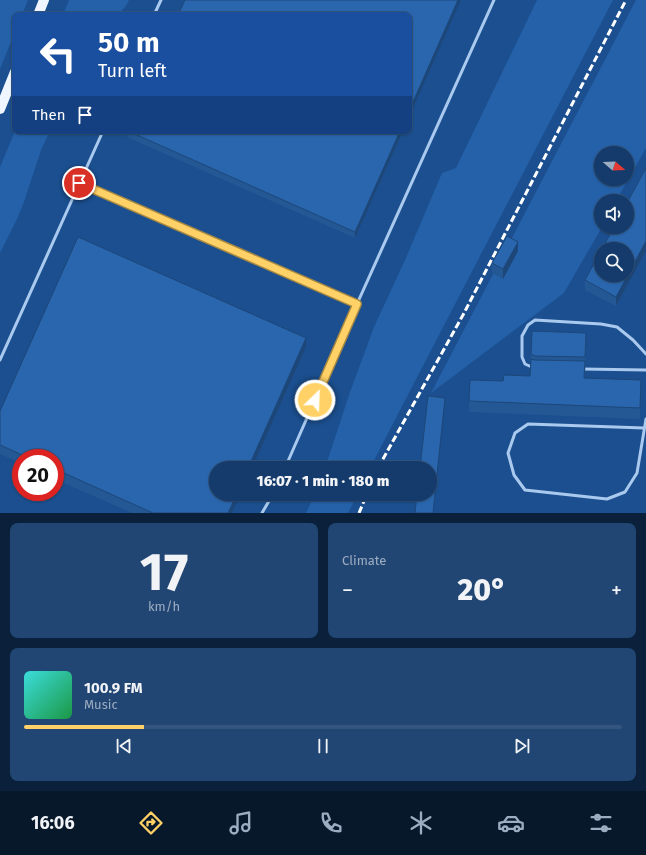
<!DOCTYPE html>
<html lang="en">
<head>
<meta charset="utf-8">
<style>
	:root { --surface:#143b6b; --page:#214673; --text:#f1f3f6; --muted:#9dadc1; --line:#33557e; --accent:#ffd166 }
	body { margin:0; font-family:"Fira Sans",sans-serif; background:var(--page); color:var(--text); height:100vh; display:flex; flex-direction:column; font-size:15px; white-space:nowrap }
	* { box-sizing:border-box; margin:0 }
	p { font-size:13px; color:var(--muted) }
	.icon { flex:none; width:22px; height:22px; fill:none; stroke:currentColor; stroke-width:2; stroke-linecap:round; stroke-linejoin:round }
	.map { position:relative; height:513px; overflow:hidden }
	.drawer { display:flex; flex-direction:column; gap:10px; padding:10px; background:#0b203b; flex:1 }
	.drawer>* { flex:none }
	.hud { position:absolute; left:12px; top:12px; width:400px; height:122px; border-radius:8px; box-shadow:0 1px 3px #0004,0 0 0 1px var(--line); background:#1a4fa0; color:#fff; overflow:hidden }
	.needle { width:26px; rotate:109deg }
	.buttons { position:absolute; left:594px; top:146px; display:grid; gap:8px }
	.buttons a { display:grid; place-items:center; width:40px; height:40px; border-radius:50%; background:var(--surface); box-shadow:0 1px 3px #0004,0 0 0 1px var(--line); font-size:20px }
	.speed { position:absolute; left:12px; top:449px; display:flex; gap:8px; font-size:20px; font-weight:700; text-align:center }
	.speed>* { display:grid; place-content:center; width:52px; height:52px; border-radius:50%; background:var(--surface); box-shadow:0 1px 3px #0004,0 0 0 1px var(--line); line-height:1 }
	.speed .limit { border:6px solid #d22; background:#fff; color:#111 }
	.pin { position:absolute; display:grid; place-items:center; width:34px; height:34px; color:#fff; margin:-17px; border:2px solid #fff; border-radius:50%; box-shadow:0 1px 4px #0007 }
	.me { position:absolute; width:44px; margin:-22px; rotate:24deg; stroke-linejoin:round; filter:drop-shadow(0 0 3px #0008) }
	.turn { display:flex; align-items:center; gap:14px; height:84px; padding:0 20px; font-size:18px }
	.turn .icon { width:52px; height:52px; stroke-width:2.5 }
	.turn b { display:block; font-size:28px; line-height:34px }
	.then { display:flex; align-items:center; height:38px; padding:0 20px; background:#0003; gap:8px; font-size:15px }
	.big { font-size:30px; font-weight:800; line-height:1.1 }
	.drawer .widget { flex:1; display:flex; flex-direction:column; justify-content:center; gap:6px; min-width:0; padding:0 14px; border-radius:8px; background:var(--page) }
	.drawer .dial { align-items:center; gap:0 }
	.dial b { font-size:52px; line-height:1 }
	.song { display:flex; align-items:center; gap:12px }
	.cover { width:48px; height:48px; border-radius:6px; background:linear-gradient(135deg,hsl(180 70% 55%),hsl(140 70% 35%)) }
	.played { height:4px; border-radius:2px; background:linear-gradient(90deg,var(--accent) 20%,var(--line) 20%) }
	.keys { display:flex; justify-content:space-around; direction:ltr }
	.heat { display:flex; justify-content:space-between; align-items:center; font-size:22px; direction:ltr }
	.drawer .tiles { flex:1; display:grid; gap:10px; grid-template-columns:1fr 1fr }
	.widget:last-child { grid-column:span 2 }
	.trip { position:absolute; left:209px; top:461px; width:228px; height:40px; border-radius:20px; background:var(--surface); box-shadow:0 1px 3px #0004,0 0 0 1px var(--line); font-weight:800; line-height:40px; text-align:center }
	.menu { display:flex; height:64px; justify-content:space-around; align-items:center; background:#08182b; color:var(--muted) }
	.menu .icon { width:28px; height:28px }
	.menu .on { color:var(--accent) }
	.menu b { font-size:18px; color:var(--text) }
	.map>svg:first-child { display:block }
</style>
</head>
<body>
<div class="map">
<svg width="646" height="513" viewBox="0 0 646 513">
	<rect width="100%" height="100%" fill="#1b4f8f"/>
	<path fill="#2461a8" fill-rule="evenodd" d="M 0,0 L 28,0 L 22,15 L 15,15 L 15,32 L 0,69 Z
		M 69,0 L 129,0 L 126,6 L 118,15 L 63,15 Z
		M 537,0 L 613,0 L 370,468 L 325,468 L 350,392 L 374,327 L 405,260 L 442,173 L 456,168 Z
		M 636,0 L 646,0 L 646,148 L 616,201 L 601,201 L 602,227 L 564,293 L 431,393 ZM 601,153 L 627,153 L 627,179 L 601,179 Z
		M 15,131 L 50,131 L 41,150 L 24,202 L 17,219 L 0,253 L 0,167 Z
		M 315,494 L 358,494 L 348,513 L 306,513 Z"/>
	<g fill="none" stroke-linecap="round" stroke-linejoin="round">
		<path stroke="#a9c9ee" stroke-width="3" d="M 154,15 L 161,0
			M 79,183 L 357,304
			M 0,360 L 103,131
			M 534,368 L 525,364 L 522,357 L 522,336 L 528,325 L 535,320 L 601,324 L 617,327 L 633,340 L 646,354
			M 582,369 L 646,370
			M 644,428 L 528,424 L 515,433 L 508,453 L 514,475 L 525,490 L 607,499 L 625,492 L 637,473 L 646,419
			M 285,468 L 357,304 L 494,0
			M 262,513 L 273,494"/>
		<path stroke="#f0f6ff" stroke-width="10" d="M 38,15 L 44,0
			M 0,109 L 15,72"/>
		<path stroke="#fff" stroke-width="3" stroke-dasharray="7 3" stroke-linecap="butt" d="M 378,468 L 463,315 L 626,0
			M 359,513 L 367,494"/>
	</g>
	<path fill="#245895" d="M 127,131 L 403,131 L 355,238 L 127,137 Z
		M 646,168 L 646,251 L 616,306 L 585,290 L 585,280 Z
		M 518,251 L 503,279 L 492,273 L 492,263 Z
		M 532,331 L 586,342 L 585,378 L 641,391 L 640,419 L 469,412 L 469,401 L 503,381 L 530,376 Z
		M 306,347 L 252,468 L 216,468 L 216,494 L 241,494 L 232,513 L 132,513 L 55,479 L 55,458 L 21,458 L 21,463 L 0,454 L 0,411 Z"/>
	<path fill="#1d4779" d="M 458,0 L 461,0 L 409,117 L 409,111 Z
		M 400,131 L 403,131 L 355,238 L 355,232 Z
		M 646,241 L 646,251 L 616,306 L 616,297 Z
		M 518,242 L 518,251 L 503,279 L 503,269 Z
		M 306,338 L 306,347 L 252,468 L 248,468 Z
		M 237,494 L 241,494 L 232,513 L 228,513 Z"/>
	<path fill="#2a66ad" stroke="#1d4779" d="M 185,0 L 458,0 L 409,111 L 409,15 L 178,15 Z
		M 128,131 L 400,131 L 355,232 Z
		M 646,168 L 646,241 L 616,297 L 585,280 L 601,251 L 601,275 L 627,275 L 627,249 L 602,249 L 614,227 L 627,227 L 627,203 Z
		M 507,236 L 518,242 L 503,269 L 492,263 Z
		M 78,237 L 306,338 L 248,468 L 216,468 L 216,494 L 237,494 L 228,513 L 153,513 L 55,469 L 55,458 L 29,458 L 0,445 L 0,411 Z
		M 532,331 L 586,333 L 585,357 L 535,356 L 531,354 Z
		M 531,359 L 534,360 L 585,361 L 584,378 L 641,380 L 640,408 L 469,401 L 470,380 L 503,381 L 504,375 L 530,376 Z
		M 428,396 L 445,398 L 433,513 L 415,513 L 417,494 L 430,494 L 430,468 L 420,468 Z"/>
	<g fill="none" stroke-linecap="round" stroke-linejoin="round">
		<g stroke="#a68842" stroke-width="10">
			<path id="route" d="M 79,183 L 357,304 L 315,400"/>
		</g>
		<use href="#route" stroke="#ffd166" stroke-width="7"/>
	</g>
</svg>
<div class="buttons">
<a><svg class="needle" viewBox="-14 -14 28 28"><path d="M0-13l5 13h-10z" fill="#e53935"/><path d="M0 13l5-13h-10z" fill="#9dadc1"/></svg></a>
<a><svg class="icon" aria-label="sound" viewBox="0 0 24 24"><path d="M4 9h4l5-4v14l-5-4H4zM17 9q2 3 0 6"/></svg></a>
<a><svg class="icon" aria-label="search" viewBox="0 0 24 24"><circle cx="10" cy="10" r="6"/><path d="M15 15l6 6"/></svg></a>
</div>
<div class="speed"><div class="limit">20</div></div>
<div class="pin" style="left:79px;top:183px;background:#d93025"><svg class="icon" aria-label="arrive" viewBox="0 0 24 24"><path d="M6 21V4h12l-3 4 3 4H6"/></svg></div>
<svg class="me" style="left:315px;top:400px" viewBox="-20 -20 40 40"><circle r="17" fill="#ffd166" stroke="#fff" stroke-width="3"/><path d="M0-11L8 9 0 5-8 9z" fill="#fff"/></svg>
<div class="trip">16:07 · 1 min · 180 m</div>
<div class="hud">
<div class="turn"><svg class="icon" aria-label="left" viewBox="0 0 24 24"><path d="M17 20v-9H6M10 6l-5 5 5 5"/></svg><div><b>50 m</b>Turn left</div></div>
<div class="then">Then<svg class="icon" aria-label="arrive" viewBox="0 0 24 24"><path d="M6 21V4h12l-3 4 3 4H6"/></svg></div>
</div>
</div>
<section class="drawer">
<div class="tiles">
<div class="widget dial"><b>17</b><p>km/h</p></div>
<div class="widget"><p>Climate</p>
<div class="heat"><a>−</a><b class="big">20°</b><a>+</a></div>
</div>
<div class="widget">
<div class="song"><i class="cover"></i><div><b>100.9 FM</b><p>Music</p></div></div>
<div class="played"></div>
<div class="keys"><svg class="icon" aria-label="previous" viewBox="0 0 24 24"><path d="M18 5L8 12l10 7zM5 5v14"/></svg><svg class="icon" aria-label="pause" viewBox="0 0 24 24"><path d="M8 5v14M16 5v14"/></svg><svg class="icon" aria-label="next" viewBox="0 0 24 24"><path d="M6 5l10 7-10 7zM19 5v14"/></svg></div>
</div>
</div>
</section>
<nav class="menu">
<b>16:06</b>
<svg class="icon on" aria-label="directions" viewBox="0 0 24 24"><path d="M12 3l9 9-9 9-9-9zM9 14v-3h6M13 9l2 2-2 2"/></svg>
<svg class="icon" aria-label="music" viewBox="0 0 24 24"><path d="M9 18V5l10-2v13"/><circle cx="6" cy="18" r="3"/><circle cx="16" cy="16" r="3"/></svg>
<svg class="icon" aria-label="phone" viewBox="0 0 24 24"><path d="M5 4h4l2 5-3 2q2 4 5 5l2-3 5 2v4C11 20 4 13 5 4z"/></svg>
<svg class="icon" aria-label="climate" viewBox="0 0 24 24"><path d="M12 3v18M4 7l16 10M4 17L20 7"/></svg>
<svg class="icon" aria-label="car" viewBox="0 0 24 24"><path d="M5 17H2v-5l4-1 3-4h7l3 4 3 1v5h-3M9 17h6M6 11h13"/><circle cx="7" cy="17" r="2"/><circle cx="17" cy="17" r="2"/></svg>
<svg class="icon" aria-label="filters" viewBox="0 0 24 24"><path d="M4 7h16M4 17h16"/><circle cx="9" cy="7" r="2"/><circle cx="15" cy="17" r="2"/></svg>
</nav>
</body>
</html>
